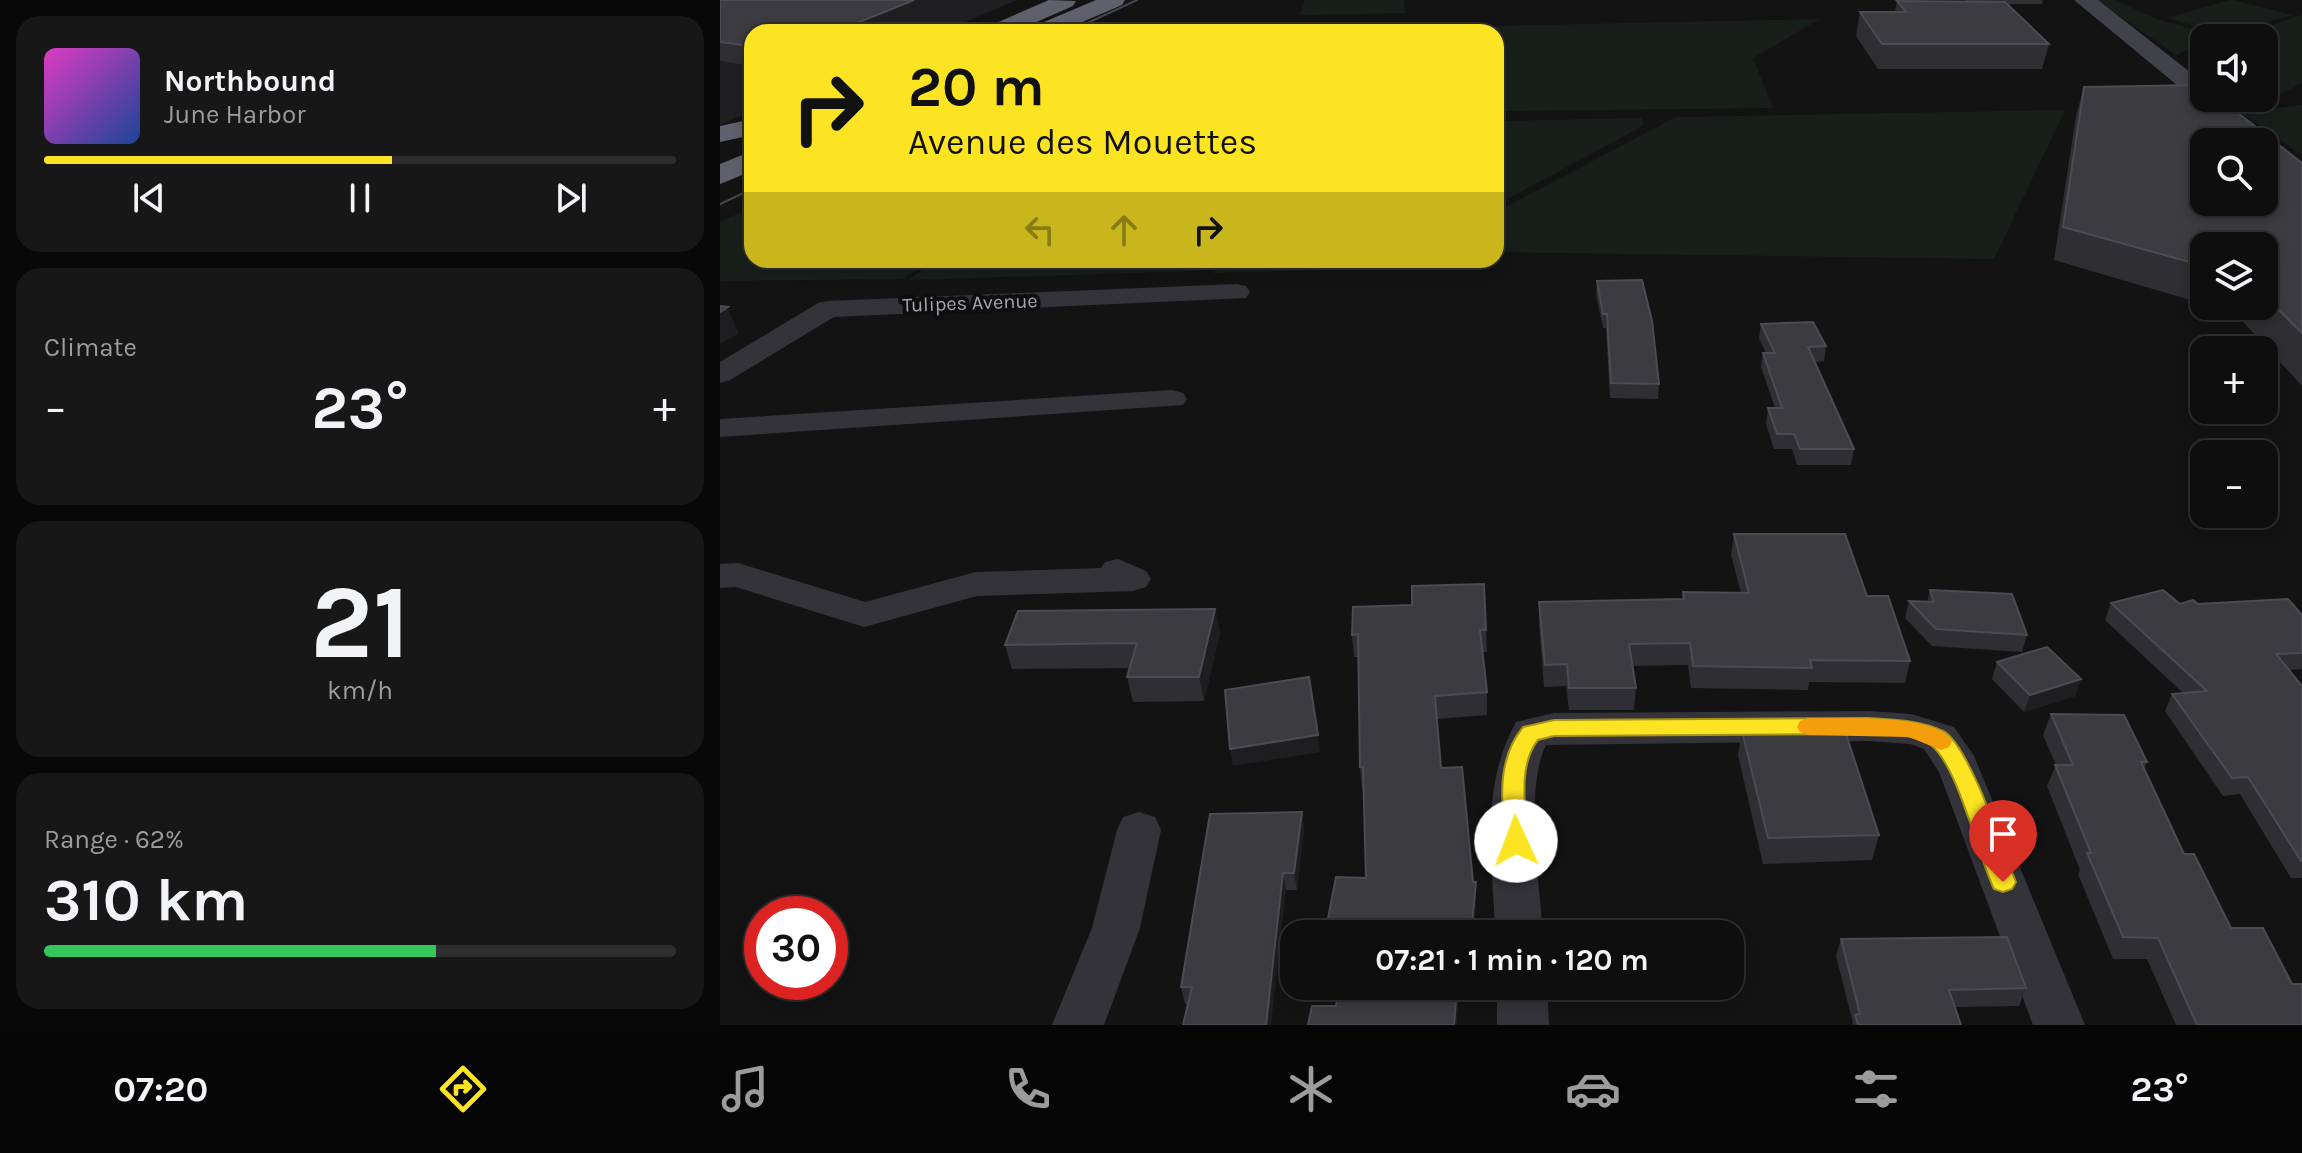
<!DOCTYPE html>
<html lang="en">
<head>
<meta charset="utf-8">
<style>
	:root { --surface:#0e0e0f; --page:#171718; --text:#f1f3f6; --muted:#9b9c9e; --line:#2e2e2f; --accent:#fce423 }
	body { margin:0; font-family:Karla,sans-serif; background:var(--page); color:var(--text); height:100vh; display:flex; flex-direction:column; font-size:30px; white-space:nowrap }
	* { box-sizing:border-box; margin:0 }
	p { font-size:26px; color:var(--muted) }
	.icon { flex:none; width:44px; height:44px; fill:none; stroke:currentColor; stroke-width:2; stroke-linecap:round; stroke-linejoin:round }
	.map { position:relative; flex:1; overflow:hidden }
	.details { display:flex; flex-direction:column; gap:16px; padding:16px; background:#080808; width:720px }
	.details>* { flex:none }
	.guide { position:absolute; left:24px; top:24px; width:760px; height:244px; border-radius:24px; box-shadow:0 4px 12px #0003,0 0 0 2px var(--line); background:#fce423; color:#111; overflow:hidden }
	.controls { position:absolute; left:1470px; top:24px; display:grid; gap:16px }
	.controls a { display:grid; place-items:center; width:88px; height:88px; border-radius:16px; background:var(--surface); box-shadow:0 4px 12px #0003,0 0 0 2px var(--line); font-size:40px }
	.speed { position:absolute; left:24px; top:896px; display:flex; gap:16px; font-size:40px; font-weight:700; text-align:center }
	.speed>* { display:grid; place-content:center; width:104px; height:104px; border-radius:50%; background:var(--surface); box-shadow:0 4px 12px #0003,0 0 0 2px var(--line); line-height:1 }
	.speed .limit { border:12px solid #d22; background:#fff; color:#111 }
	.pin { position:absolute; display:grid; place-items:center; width:68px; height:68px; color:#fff; margin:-82px -34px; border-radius:50% 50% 50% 0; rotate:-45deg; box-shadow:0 0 8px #0007 }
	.pin .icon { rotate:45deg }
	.me { position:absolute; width:88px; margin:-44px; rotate:358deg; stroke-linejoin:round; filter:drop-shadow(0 0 6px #0008) }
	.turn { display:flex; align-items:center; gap:28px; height:168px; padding:0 32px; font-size:36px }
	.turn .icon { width:104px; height:104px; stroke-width:2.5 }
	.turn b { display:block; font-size:56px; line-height:68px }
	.lanes { display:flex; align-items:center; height:76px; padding:0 32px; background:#0003; justify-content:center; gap:40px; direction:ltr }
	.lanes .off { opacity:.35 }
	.big { font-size:60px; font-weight:700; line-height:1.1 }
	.details .card { flex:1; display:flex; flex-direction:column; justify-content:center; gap:12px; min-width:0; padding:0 28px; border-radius:24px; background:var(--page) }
	.details .dial { align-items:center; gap:0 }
	.dial b { font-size:104px; line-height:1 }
	.song { display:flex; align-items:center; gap:24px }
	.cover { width:96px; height:96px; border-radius:12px; background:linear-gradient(135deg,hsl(310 70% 55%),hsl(220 70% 35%)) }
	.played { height:8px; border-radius:4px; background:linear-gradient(90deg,var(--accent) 55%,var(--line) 55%) }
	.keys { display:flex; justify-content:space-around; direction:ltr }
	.heat { display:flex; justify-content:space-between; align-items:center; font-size:44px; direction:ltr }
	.charge { height:12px; border-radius:6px; background:linear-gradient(90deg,#34c759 62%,var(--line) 0) }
	.trip { position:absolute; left:560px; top:920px; width:464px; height:80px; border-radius:24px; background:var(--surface); box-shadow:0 4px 12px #0003,0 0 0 2px var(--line); font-weight:700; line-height:80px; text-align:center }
	.tab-bar { display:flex; height:128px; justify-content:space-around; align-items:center; background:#060606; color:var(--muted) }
	.tab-bar .icon { width:56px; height:56px }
	.tab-bar .current { color:var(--accent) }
	.tab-bar b { font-size:36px; color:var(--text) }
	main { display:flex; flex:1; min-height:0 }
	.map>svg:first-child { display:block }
</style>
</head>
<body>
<main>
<section class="details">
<div class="card">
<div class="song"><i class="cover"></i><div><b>Northbound</b><p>June Harbor</p></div></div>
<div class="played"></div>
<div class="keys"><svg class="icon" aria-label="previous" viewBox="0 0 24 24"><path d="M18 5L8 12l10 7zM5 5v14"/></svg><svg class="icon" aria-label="pause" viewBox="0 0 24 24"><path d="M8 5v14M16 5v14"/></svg><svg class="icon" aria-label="next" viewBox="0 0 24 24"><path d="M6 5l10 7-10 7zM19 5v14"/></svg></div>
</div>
<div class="card"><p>Climate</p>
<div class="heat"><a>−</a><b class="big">23°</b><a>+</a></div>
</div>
<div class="card dial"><b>21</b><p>km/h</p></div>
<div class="card"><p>Range · 62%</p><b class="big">310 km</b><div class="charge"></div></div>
</section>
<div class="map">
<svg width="1582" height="1025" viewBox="0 0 1582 1025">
	<rect width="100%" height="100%" fill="#131314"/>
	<path fill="#1f1e21" d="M 0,0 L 297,0 L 221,32 L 32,32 L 32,111 L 0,125 Z"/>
	<path fill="#181f1b" d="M 585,0 L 684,0 L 685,13 L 580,15 Z
		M 1377,0 L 1396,0 L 1436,19 L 1503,37 L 1484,38 L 1484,44 L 1456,55 Z
		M 1509,0 L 1513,0 L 1572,15 L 1508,35 L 1447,18 Z
		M 1582,15 L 1582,83 C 1562,93 1531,112 1509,98 L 1544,98 L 1544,38 L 1513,38 Z
		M 1100,19 L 1033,58 L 1053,108 L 776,111 L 776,32 L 477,32 Z
		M 1582,105 L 1582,155 L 1521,113 Z
		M 1345,110 L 1274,259 L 776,252 L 776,212 L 956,117 Z
		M 922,118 L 923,126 L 776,205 L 776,121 Z
		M 32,207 L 32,260 L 213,260 L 182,279 L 0,281 L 0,222 Z
		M 218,260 L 489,260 L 478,271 L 187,280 Z
		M 505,260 L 674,260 L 658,269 L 493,273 Z"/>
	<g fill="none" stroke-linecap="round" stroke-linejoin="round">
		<path fill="#34333a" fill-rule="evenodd" d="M 517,284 L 526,286 L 530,292 L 526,298 L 114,317 L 10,380 L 0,383 L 0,362 L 98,303 L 108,301 Z
			M 452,390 L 463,393 L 467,399 L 463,405 L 0,437 L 0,419 Z
			M 398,559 L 426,571 L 431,579 L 426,587 L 413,591 L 257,596 L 144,627 L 16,587 L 0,588 L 0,564 L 18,563 L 145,602 L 256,572 L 381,568 L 385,562 Z
			M 1149,711 L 1191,714 L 1234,727 L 1254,756 L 1365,1025 L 1313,1025 L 1219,772 L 1204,749 L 1190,744 L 1149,741 L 826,745 C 804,790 820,884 823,934 L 775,934 C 773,860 759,789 796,722 L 834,713 Z
			M 419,812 L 435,817 L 441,830 L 420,928 L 384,1025 L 332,1025 L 372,928 L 397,830 L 403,817 Z
			M 777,986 L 827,986 L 829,1025 L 777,1025 Z"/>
		<path fill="#41414a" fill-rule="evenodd" d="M 1354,0 L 1378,0 L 1484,83 L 1484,98 L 1495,98 L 1493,100 L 1475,100 Z"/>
		<path fill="#5f606b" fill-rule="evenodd" d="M 329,0 L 356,1 L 353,6 L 294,32 L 264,32 L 267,27 Z
			M 376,0 L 405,0 L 402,5 L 339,32 L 309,32 L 312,27 Z
			M 32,119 L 32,135 L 0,142 L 0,126 Z
			M 32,151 L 32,171 L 0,184 L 0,164 Z"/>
		<path stroke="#46464f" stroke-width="2" d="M 348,32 L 417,0
			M 0,204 L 32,189"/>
	</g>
	<path fill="#2f2e32" d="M 0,0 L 243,0 L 168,32 L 32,32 L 32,66 L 0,61 Z
		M 1245,0 L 1323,0 L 1322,4 L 1287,4 L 1329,44 L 1322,69 L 1158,69 L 1136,36 L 1140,12 L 1175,12 L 1177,1 L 1246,1 Z
		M 1364,87 L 1582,163 L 1582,386 L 1516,314 L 1489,306 L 1544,306 L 1544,246 L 1484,246 L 1484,304 L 1334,260 L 1356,116 Z
		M 877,281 L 939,384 L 938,399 L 890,398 L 886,328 L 883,328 L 876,295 Z
		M 1041,324 L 1106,346 L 1104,361 L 1095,362 L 1134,449 L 1131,465 L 1077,465 L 1072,449 L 1054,449 L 1046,424 L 1048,408 L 1055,408 L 1041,367 L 1043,353 L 1046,353 L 1039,338 Z
		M 1014,534 L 1147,596 L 1190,661 L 1185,683 L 1089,682 L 1088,690 L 971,688 L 968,665 L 912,666 L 916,688 L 914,710 L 849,710 L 846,686 L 824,687 L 819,624 L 819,602 L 962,599 L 963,592 L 1021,593 L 1011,555 Z
		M 1210,590 L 1307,635 L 1302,652 L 1212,646 L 1185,618 L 1189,601 L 1207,602 Z
		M 1391,603 L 1478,604 L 1582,615 L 1582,669 L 1569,670 L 1582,686 L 1582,878 L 1571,878 L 1520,794 L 1503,796 L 1445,711 L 1452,694 L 1463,693 L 1385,620 Z
		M 692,605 L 766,630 L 767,652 L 762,652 L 767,692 L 767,715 L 717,719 L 721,768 L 753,882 L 756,905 L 646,878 L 644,790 L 642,790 L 640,767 L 638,657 L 634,657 L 632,635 Z
		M 495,609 L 500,633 L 484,701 L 413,702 L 407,677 L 410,668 L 292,669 L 285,645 Z
		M 1277,662 L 1361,679 L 1355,696 L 1304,712 L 1272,679 Z
		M 1331,714 L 1427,762 L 1424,769 L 1464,854 L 1511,928 L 1582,1025 L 1456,1025 L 1427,959 L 1393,959 L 1358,874 L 1360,870 L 1327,786 L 1336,765 L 1323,735 Z
		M 1022,731 L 1159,835 L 1152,860 L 1043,864 L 1018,755 Z
		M 582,812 L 584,829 L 577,890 L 566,890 L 468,1004 L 465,1004 L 461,987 Z
		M 1121,939 L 1306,988 L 1299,1006 L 1235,1007 L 1241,1025 L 1132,1025 L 1133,1023 L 1116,956 Z"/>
	<path fill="#1e1e20" d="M 194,0 L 243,0 L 168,32 L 115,32 Z
		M 8,307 L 18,334 L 0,344 L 0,312 Z
		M 495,609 L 500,633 L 484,701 L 479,677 Z
		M 1361,679 L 1355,696 L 1304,712 L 1310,695 Z
		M 598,735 L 600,752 L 513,766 L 510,749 Z
		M 582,812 L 584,829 L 577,890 L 574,873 Z
		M 563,873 L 566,890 L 551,1025 L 546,1025 Z
		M 756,882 L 756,905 L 754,934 L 751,934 Z
		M 737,986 L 740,986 L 737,1025 L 734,1025 Z"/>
	<path fill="#3b3b40" stroke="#4c4b53" stroke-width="2" fill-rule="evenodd" d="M 0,0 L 194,0 L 115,32 L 32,32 L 32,46 L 0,42 Z
		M 1177,1 L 1285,2 L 1329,44 L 1162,44 L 1140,12 L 1186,12 Z
		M 1482,85 L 1484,86 L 1484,98 L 1499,98 L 1582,163 L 1582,333 L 1544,295 L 1544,246 L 1484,246 L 1484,266 L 1343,227 L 1364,87 ZM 1484,142 L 1544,142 L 1544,202 L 1484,202 Z
		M 922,280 L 932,321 L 939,384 L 891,383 L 887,314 L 883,314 L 877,281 Z
		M 0,306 L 8,307 L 0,312 Z
		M 1093,322 L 1106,346 L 1088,347 L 1134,449 L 1080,449 L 1074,434 L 1057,434 L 1048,408 L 1062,408 L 1043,353 L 1055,353 L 1041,324 Z
		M 1014,534 L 1125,534 L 1147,596 L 1168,596 L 1190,661 L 1090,660 L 1092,668 L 973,666 L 970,643 L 909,644 L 916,688 L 849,688 L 847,664 L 825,665 L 819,602 L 964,599 L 963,592 L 1029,593 Z
		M 764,584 L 766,630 L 760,630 L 767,692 L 715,696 L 721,768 L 742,767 L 753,882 L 756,882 L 751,934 L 605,934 L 616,877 L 646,878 L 643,767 L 640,767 L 638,634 L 632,635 L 633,607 L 692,605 L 692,586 Z
		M 1210,590 L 1292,594 L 1307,635 L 1216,629 L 1189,601 L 1214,602 Z
		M 1443,590 L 1460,604 L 1473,600 L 1478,604 L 1568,599 L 1582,615 L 1582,653 L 1556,654 L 1582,686 L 1582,861 L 1581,861 L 1528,777 L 1512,778 L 1452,694 L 1487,691 L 1391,603 Z
		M 495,609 L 479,677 L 407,677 L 417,643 L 285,645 L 298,611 Z
		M 1327,647 L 1361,679 L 1310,695 L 1277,662 Z
		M 589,677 L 598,735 L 510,749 L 505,690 Z
		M 1331,714 L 1404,715 L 1427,762 L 1421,762 L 1464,854 L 1474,854 L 1511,928 L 1543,928 L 1572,984 L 1582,984 L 1582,1025 L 1477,1025 L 1438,938 L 1403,937 L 1367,853 L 1371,853 L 1335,765 L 1353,765 Z
		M 1124,728 L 1159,835 L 1048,838 L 1022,731 Z
		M 582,812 L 574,873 L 563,873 L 546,1025 L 463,1025 L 472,987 L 461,987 L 490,814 Z
		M 1287,937 L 1306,988 L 1229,990 L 1241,1025 L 1138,1025 L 1135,1015 L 1140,1014 L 1121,939 Z
		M 619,986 L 737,986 L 734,1025 L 588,1025 L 592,1006 L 616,1006 Z"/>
	<path fill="#fce423" stroke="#a49417" stroke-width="2" d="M 1149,718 C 1175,720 1200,720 1223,731 C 1249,744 1284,852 1296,882 L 1292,889 L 1283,892 L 1274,889 C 1257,854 1239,768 1211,745 C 1196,733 1167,735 1149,734 L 834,736 L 818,740 C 797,766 806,810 808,841 L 804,848 L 796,851 L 787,848 L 784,841 C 782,801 776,760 803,727 L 834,720 Z"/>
	<path fill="#f59e0b" d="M 1088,718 C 1119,719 1215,712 1232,741 L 1229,747 L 1221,750 L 1189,737 L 1088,735 L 1080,732 L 1077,727 L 1080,721 Z"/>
	<g text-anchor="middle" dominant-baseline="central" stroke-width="8" stroke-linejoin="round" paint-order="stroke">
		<g font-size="20" fill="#a3a5b6" stroke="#0e0e0f">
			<text transform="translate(250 303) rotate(-2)">Tulipes Avenue</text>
		</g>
	</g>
</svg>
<div class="controls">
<a><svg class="icon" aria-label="sound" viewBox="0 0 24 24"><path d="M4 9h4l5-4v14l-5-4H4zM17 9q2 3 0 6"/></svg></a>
<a><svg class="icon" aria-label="search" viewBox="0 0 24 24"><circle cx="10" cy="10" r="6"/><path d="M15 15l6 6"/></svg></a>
<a><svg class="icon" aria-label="layers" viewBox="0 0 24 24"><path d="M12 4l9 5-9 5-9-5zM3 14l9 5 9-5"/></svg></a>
<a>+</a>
<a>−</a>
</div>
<div class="speed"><div class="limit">30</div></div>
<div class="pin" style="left:1283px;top:882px;background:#d93025"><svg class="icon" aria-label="arrive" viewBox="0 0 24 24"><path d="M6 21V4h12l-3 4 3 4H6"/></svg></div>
<svg class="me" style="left:796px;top:841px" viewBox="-20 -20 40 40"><circle r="19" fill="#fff"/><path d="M0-13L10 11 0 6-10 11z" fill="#fce423"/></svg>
<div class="trip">07:21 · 1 min · 120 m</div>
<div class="guide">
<div class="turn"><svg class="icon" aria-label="right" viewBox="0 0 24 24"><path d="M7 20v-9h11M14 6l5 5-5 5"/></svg><div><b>20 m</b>Avenue des Mouettes</div></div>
<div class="lanes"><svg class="icon off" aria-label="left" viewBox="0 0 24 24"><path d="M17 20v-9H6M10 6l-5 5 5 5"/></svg><svg class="icon off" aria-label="ahead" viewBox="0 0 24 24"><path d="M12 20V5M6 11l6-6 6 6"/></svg><svg class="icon" aria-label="right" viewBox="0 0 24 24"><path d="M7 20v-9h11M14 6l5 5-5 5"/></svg></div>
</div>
</div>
</main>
<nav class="tab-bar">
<b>07:20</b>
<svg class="icon current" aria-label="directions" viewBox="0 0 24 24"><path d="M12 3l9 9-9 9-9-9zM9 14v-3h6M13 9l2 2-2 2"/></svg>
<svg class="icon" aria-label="music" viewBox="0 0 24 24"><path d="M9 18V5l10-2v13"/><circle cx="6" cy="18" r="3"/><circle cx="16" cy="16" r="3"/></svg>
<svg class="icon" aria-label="phone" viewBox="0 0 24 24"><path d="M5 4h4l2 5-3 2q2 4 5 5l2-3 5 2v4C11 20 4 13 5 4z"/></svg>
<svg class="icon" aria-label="climate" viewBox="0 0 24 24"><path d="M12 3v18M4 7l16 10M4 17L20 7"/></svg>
<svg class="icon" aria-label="car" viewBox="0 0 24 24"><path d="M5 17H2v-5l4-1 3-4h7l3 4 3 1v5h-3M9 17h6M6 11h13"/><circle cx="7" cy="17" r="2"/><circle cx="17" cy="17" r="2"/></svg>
<svg class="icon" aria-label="filters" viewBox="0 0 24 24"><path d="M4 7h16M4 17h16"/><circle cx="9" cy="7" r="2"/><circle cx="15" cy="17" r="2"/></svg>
<b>23°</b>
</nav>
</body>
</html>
